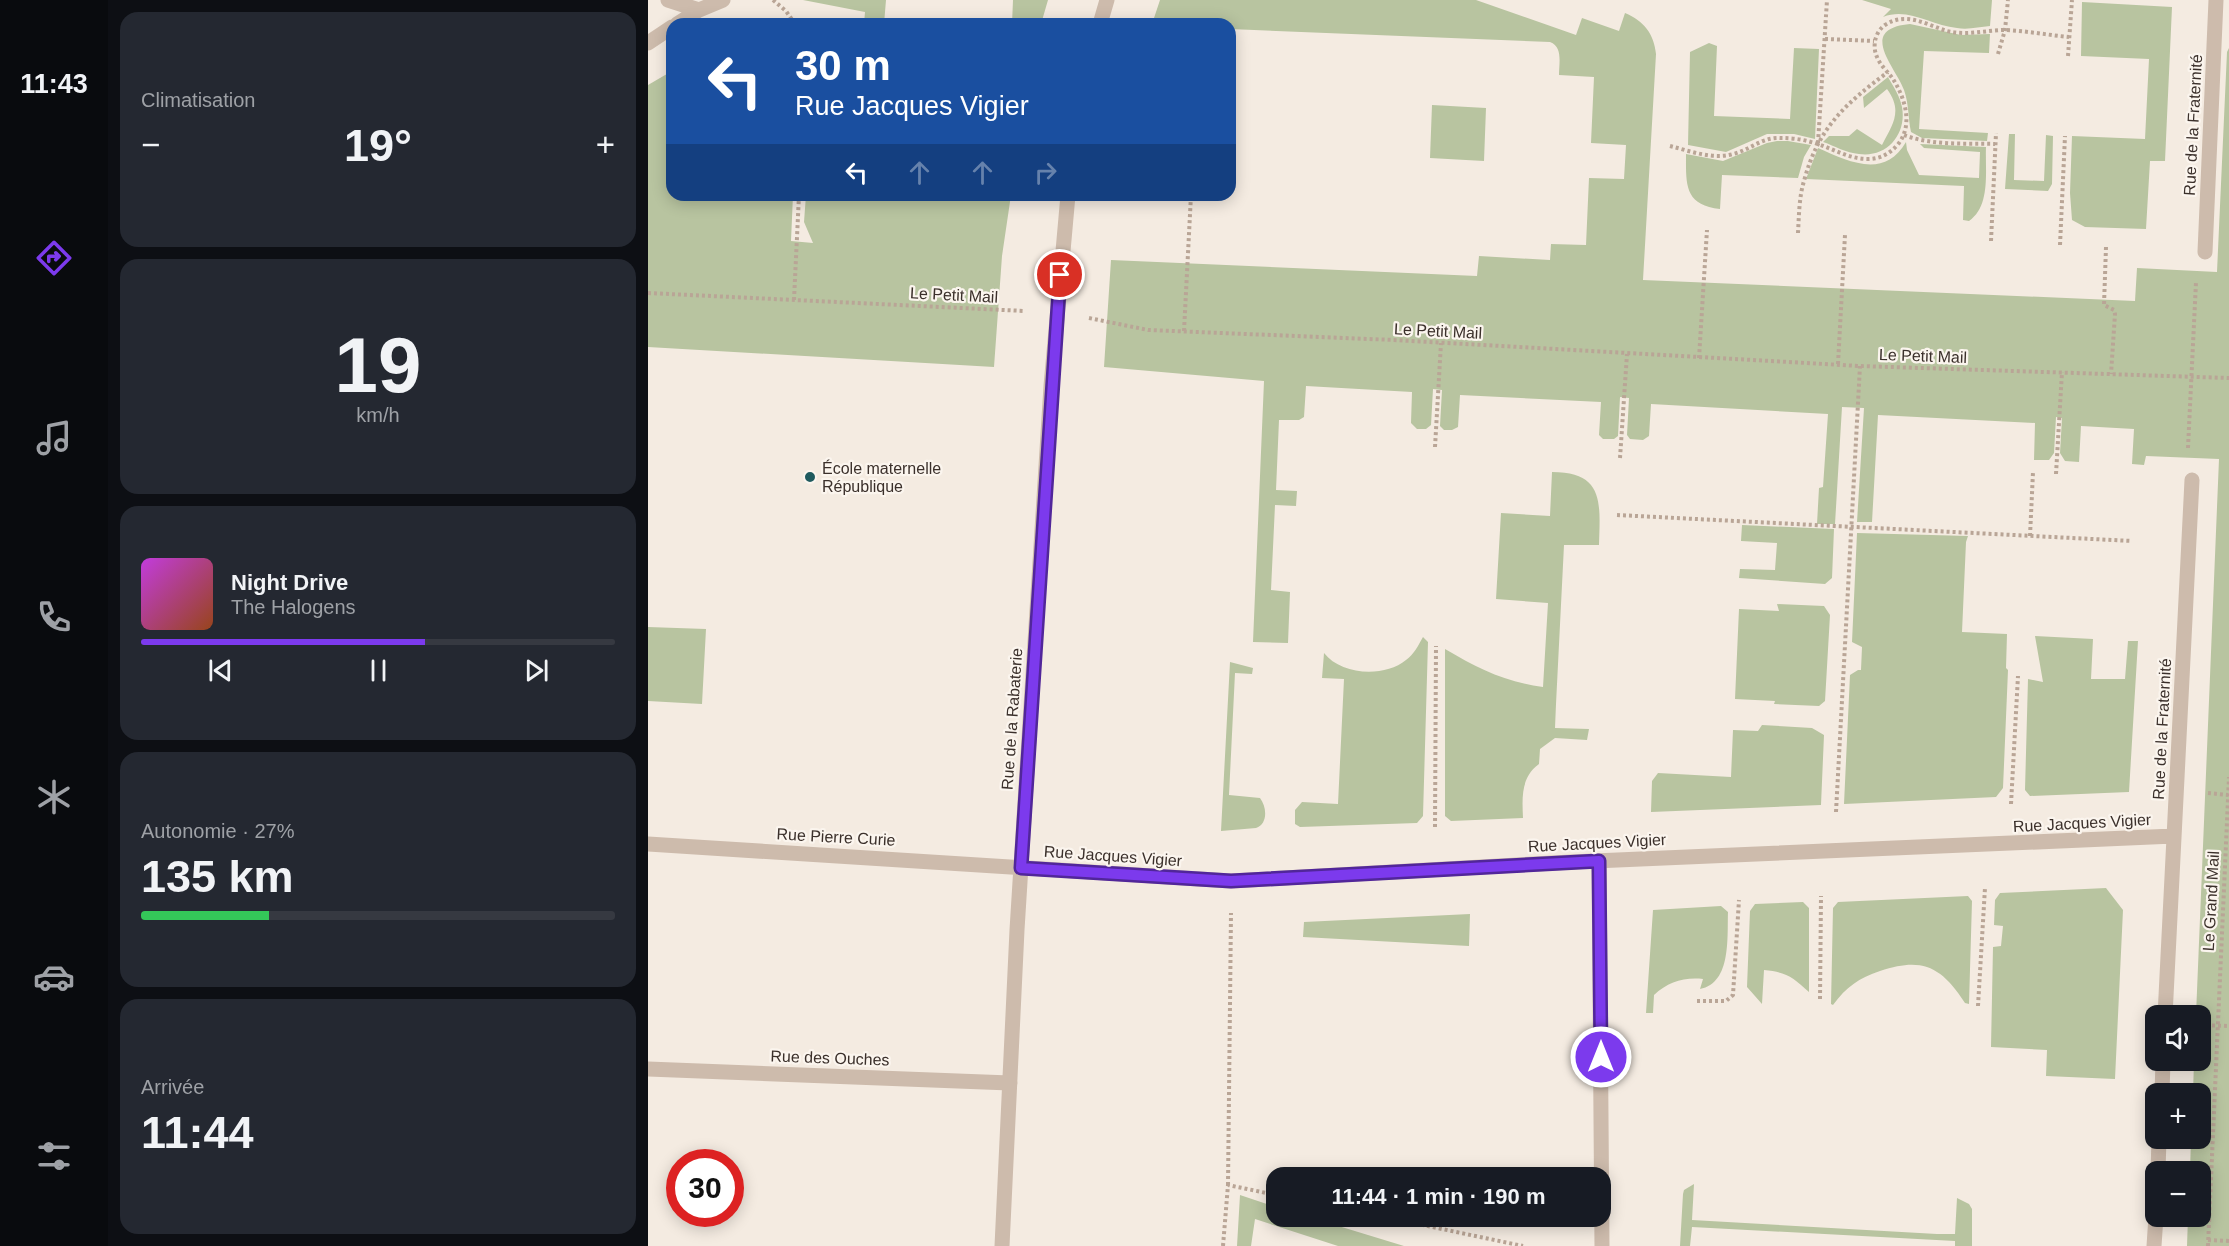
<!DOCTYPE html>
<html lang="fr">
<head>
<meta charset="utf-8">
<style>
	:root { --surface:#171b24; --page:#242831; --text:#f1f3f6; --muted:#9ea1a6; --line:#363941; --accent:#7c3aed }
	body { margin:0; font-family:Helvetica,sans-serif; background:var(--page); color:var(--text); height:100vh; display:flex; flex-direction:column; font-size:22px; white-space:nowrap }
	* { box-sizing:border-box; margin:0 }
	p { font-size:20px; color:var(--muted) }
	.icon { flex:none; width:33px; height:33px; fill:none; stroke:currentColor; stroke-width:2; stroke-linecap:round; stroke-linejoin:round }
	.map { position:relative; flex:1; overflow:hidden }
	.drawer { display:flex; flex-direction:column; gap:12px; padding:12px; background:#0d0f14; width:540px }
	.drawer>* { flex:none }
	.top-card { position:absolute; left:18px; top:18px; width:570px; height:183px; border-radius:18px; box-shadow:0 3px 15px #0003; background:#1a4fa0; color:#fff; overflow:hidden }
	.buttons { position:absolute; left:1497px; top:1005px; display:grid; gap:12px }
	.buttons a { display:grid; place-items:center; width:66px; height:66px; border-radius:12px; background:var(--surface); box-shadow:0 3px 15px #0003; font-size:30px }
	.speed { position:absolute; left:18px; top:1149px; display:flex; gap:12px; font-size:30px; font-weight:700; text-align:center }
	.speed>* { display:grid; place-content:center; width:78px; height:78px; border-radius:50%; background:var(--surface); box-shadow:0 3px 15px #0003; line-height:1 }
	.speed .limit { border:9px solid #d22; background:#fff; color:#111 }
	.pin { position:absolute; display:grid; place-items:center; width:51px; height:51px; color:#fff; margin:-26px; border:3px solid #fff; border-radius:50%; box-shadow:0 2px 6px #0007 }
	.me { position:absolute; width:66px; margin:-33px; rotate:0deg; stroke-linejoin:round; filter:drop-shadow(0 0 4px #0008) }
	.turn { display:flex; align-items:center; gap:21px; height:126px; padding:0 30px; font-size:27px }
	.turn .icon { width:78px; height:78px; stroke-width:2.5 }
	.turn b { display:block; font-size:42px; line-height:51px }
	.lanes { display:flex; align-items:center; height:57px; padding:0 30px; background:#0003; justify-content:center; gap:30px; direction:ltr }
	.lanes .off { opacity:.35 }
	.big { font-size:45px; font-weight:700; line-height:1.1 }
	.drawer .widget { flex:1; display:flex; flex-direction:column; justify-content:center; gap:9px; min-width:0; padding:0 21px; border-radius:18px; background:var(--page) }
	.drawer .dial { align-items:center; gap:0 }
	.dial b { font-size:78px; line-height:1 }
	.song { display:flex; align-items:center; gap:18px }
	.cover { width:72px; height:72px; border-radius:9px; background:linear-gradient(135deg,hsl(290 70% 55%),hsl(20 70% 35%)) }
	.played { height:6px; border-radius:3px; background:linear-gradient(90deg,var(--accent) 60%,var(--line) 60%) }
	.keys { display:flex; justify-content:space-around; direction:ltr }
	.heat { display:flex; justify-content:space-between; align-items:center; font-size:33px; direction:ltr }
	.charge { height:9px; border-radius:4px; background:linear-gradient(90deg,#34c759 27%,var(--line) 0) }
	.trip { position:absolute; left:618px; top:1167px; width:345px; height:60px; border-radius:18px; background:var(--surface); box-shadow:0 3px 15px #0003; font-weight:700; line-height:60px; text-align:center }
	main { display:flex; flex:1; min-height:0 }
	.tabs { display:flex; flex-direction:column; width:108px; justify-content:space-around; align-items:center; background:#090b0e; color:var(--muted) }
	.tabs .icon { width:42px; height:42px }
	.tabs .active { color:var(--accent) }
	.tabs b { font-size:27px; color:var(--text) }
	.map>svg:first-child { display:block }
</style>
</head>
<body>
<main>
<nav class="tabs">
<b>11:43</b>
<svg class="icon active" aria-label="directions" viewBox="0 0 24 24"><path d="M12 3l9 9-9 9-9-9zM9 14v-3h6M13 9l2 2-2 2"/></svg>
<svg class="icon" aria-label="music" viewBox="0 0 24 24"><path d="M9 18V5l10-2v13"/><circle cx="6" cy="18" r="3"/><circle cx="16" cy="16" r="3"/></svg>
<svg class="icon" aria-label="phone" viewBox="0 0 24 24"><path d="M5 4h4l2 5-3 2q2 4 5 5l2-3 5 2v4C11 20 4 13 5 4z"/></svg>
<svg class="icon" aria-label="climate" viewBox="0 0 24 24"><path d="M12 3v18M4 7l16 10M4 17L20 7"/></svg>
<svg class="icon" aria-label="car" viewBox="0 0 24 24"><path d="M5 17H2v-5l4-1 3-4h7l3 4 3 1v5h-3M9 17h6M6 11h13"/><circle cx="7" cy="17" r="2"/><circle cx="17" cy="17" r="2"/></svg>
<svg class="icon" aria-label="filters" viewBox="0 0 24 24"><path d="M4 7h16M4 17h16"/><circle cx="9" cy="7" r="2"/><circle cx="15" cy="17" r="2"/></svg>
</nav>
<section class="drawer">
<div class="widget"><p>Climatisation</p>
<div class="heat"><a>−</a><b class="big">19°</b><a>+</a></div>
</div>
<div class="widget dial"><b>19</b><p>km/h</p></div>
<div class="widget">
<div class="song"><i class="cover"></i><div><b>Night Drive</b><p>The Halogens</p></div></div>
<div class="played"></div>
<div class="keys"><svg class="icon" aria-label="previous" viewBox="0 0 24 24"><path d="M18 5L8 12l10 7zM5 5v14"/></svg><svg class="icon" aria-label="pause" viewBox="0 0 24 24"><path d="M8 5v14M16 5v14"/></svg><svg class="icon" aria-label="next" viewBox="0 0 24 24"><path d="M6 5l10 7-10 7zM19 5v14"/></svg></div>
</div>
<div class="widget"><p>Autonomie · 27%</p><b class="big">135 km</b><div class="charge"></div></div>
<div class="widget"><p>Arrivée</p><b class="big">11:44</b></div>
</section>
<div class="map">
<svg width="1581" height="1246" viewBox="0 0 1581 1246">
	<rect width="100%" height="100%" fill="#f4ebe1"/>
	<path fill="#b8c4a0" d="M 155,0 L 238,0 L 236,24 L 216,24 L 217,12 Z
		M 365,0 L 400,0 L 393,24 L 364,24 Z
		M 512,0 L 828,0 L 928,35 L 934,18 L 971,31 L 977,13 C 996,21 1006,34 1008,54 L 995,280 L 1487,301 L 1489,268 L 1569,272 L 1579,52 L 1581,48 L 1581,1246 L 1539,1246 L 1540,1217 L 1552,1216 L 1552,1172 L 1542,1171 L 1543,1139 L 1552,1138 L 1552,1094 L 1545,1093 L 1546,1061 L 1552,1060 L 1552,1016 L 1548,1015 L 1571,459 L 1498,456 L 1496,465 L 1484,464 L 1486,429 L 1433,426 L 1431,462 L 1417,461 L 1412,453 L 1414,418 L 1408,417 L 1406,453 L 1401,460 L 1386,460 L 1387,423 L 1230,415 L 1224,522 L 1209,522 L 1216,408 L 1194,407 L 1187,524 L 1169,524 L 1171,488 L 1175,487 L 1180,414 L 1003,404 L 1001,436 L 995,440 L 982,439 L 979,435 L 981,398 L 972,397 L 970,436 L 966,439 L 955,439 L 951,435 L 953,402 L 812,395 L 810,427 L 804,430 L 796,430 L 792,426 L 794,390 L 785,389 L 783,425 L 778,429 L 769,429 L 763,423 L 764,392 L 658,386 L 656,417 L 651,420 L 631,420 L 628,490 L 649,491 L 648,506 L 627,505 L 623,590 L 642,592 L 640,643 L 605,642 L 616,381 L 456,367 L 463,260 L 829,276 L 831,256 L 902,260 L 903,244 L 938,245 L 941,178 L 976,179 L 978,145 L 943,143 L 946,77 L 911,75 C 911,63 915,47 902,42 L 582,29 L 582,24 L 504,24 Z
		M 1214,0 L 1344,0 L 1342,26 C 1331,27 1320,30 1309,28 C 1283,26 1261,7 1235,17 L 1243,9 Z
		M 1434,2 L 1524,7 L 1517,161 L 1502,161 L 1498,229 L 1437,227 L 1424,220 L 1422,193 L 1424,136 L 1497,139 L 1501,59 L 1433,56 Z
		M 1262,24 L 1313,35 L 1342,34 L 1341,53 L 1276,51 L 1271,129 L 1340,133 L 1339,141 L 1274,138 L 1263,132 C 1260,118 1261,104 1256,90 C 1247,66 1209,29 1262,24 Z
		M 1061,43 L 1069,46 L 1066,116 L 1142,119 L 1146,48 L 1171,49 L 1167,139 L 1146,134 L 1119,134 L 1078,152 L 1040,145 L 1042,52 Z
		M 24,71 L 24,195 L 145,195 L 143,241 L 165,243 L 156,222 L 158,195 L 363,195 L 354,256 L 346,367 L 0,347 L 0,85 Z
		M 1240,77 C 1245,86 1252,96 1254,107 C 1259,134 1239,158 1211,154 C 1198,153 1187,146 1175,142 L 1181,136 L 1201,136 L 1209,129 L 1234,145 C 1245,124 1255,111 1239,89 L 1216,108 L 1215,97 Z
		M 784,105 L 838,108 L 836,161 L 782,158 Z
		M 1361,134 L 1367,134 L 1366,180 L 1396,181 L 1398,135 L 1405,136 L 1404,184 L 1400,191 L 1357,189 Z
		M 1129,141 L 1140,141 L 1163,145 L 1156,157 L 1150,178 L 1074,175 L 1072,209 C 1036,205 1038,184 1038,154 L 1075,161 L 1119,143 Z
		M 1258,142 L 1259,150 L 1271,175 L 1331,178 L 1332,152 L 1276,148 L 1272,144 L 1338,147 C 1337,171 1343,206 1321,221 L 1315,220 L 1316,186 L 1158,179 L 1170,148 C 1200,161 1236,180 1258,142 Z
		M 904,472 C 957,472 952,504 951,545 L 916,545 L 908,704 L 907,728 L 941,729 L 939,740 L 907,738 L 892,749 L 891,764 C 873,777 874,797 875,818 L 803,821 L 797,816 L 797,649 C 831,669 855,681 895,687 L 900,603 L 848,599 L 853,513 L 902,516 Z
		M 1094,525 L 1186,529 L 1184,578 L 1177,584 L 1091,578 L 1092,569 L 1127,570 L 1129,543 L 1093,541 Z
		M 1209,533 L 1320,536 L 1318,542 L 1314,632 L 1359,634 L 1358,668 L 1360,670 L 1355,788 L 1348,797 L 1196,804 L 1202,675 L 1210,670 L 1213,670 L 1214,647 L 1204,642 Z
		M 1129,604 L 1176,606 L 1182,615 L 1177,701 L 1171,706 L 1126,704 L 1127,701 L 1087,699 L 1091,609 L 1131,611 Z
		M 0,627 L 58,629 L 54,704 L 0,701 Z
		M 1387,636 L 1445,639 L 1443,679 L 1477,679 L 1480,641 L 1490,641 L 1481,792 L 1382,796 L 1377,790 L 1380,679 L 1395,682 Z
		M 775,637 L 780,642 L 775,816 L 769,823 L 652,827 L 647,824 L 647,810 L 654,802 L 690,804 L 696,679 L 674,678 L 676,653 C 693,675 736,678 758,660 C 766,654 770,646 775,637 Z
		M 582,662 L 605,668 L 604,674 L 587,673 L 581,795 L 612,798 C 619,807 620,824 608,828 L 573,831 Z
		M 1114,725 L 1164,728 L 1176,735 L 1173,805 L 1003,812 L 1004,781 L 1010,773 L 1083,777 L 1085,730 L 1110,731 Z
		M 1458,888 L 1475,910 L 1467,1079 L 1398,1076 L 1399,1050 L 1343,1047 L 1345,947 L 1353,946 L 1355,926 L 1346,925 L 1347,900 L 1352,893 Z
		M 1320,896 L 1324,901 L 1321,1004 L 1317,1003 C 1293,966 1274,957 1232,971 C 1211,978 1198,987 1185,1005 L 1183,1004 L 1185,908 L 1190,902 Z
		M 1155,902 L 1161,908 L 1161,992 C 1145,977 1138,972 1116,970 L 1114,1004 L 1099,987 L 1102,911 L 1107,904 Z
		M 1073,906 L 1080,912 C 1079,936 1084,983 1052,989 L 1055,979 C 1036,977 1020,982 1006,995 L 1005,1013 L 998,1013 L 1005,910 Z
		M 822,914 L 821,946 L 655,937 L 656,922 Z
		M 1046,1184 L 1044,1220 L 1289,1234 L 1307,1234 L 1309,1198 L 1321,1204 L 1324,1209 L 1324,1246 L 1307,1246 L 1307,1241 L 1044,1227 L 1042,1246 L 1032,1246 L 1035,1194 L 1036,1190 Z
		M 592,1195 L 628,1207 L 628,1216 L 661,1217 L 756,1246 L 690,1246 L 607,1219 L 603,1246 L 589,1246 Z"/>
	<g fill="none" stroke-linecap="round" stroke-linejoin="round">
		<path stroke="#b9a596" stroke-width="4" stroke-dasharray="3 3" stroke-linecap="butt" d="M 125,0 L 138,11 L 147,24
			M 1177,39 L 1226,41
			M 1350,54 L 1357,30 L 1360,0
			M 1420,56 L 1424,0
			M 1256,135 C 1285,146 1317,143 1347,144
			M 1170,143 L 1179,0
			M 1022,146 C 1042,151 1065,160 1085,154 C 1102,150 1114,137 1132,138 C 1142,138 1153,139 1163,142 C 1183,147 1199,159 1220,159 C 1233,159 1243,153 1251,143 C 1265,124 1257,98 1245,79 C 1240,72 1232,65 1229,57 C 1224,46 1227,32 1237,25 C 1258,11 1279,25 1299,31 C 1319,36 1338,30 1358,30 C 1379,31 1400,35 1421,37
			M 1150,233 C 1151,216 1151,197 1156,181 C 1170,128 1197,104 1240,72
			M 1343,241 L 1348,133
			M 1412,245 L 1417,136
			M 1458,247 L 1456,305 L 1466,310 L 1467,314 L 1463,374
			M 0,293 L 377,311
			M 146,300 L 151,195
			M 441,318 L 500,330 L 746,340 L 1212,366 L 1581,378
			M 536,331 L 543,195
			M 1051,358 L 1059,230
			M 1190,364 L 1197,235
			M 787,447 L 793,343
			M 1540,448 L 1548,282
			M 972,458 L 979,354
			M 1408,474 L 1414,372
			M 969,515 L 1484,541
			M 1382,536 L 1385,472
			M 1560,793 L 1580,795
			M 1363,804 L 1370,676
			M 1188,812 L 1212,366
			M 787,827 L 788,646
			M 1172,999 L 1173,896
			M 1049,1001 L 1078,1001 L 1085,995 L 1091,900
			M 1330,1006 L 1337,888
			M 1552,1025 L 1581,1026
			M 580,1185 L 583,913
			M 732,1216 L 875,1246
			M 1560,1240 L 1581,1241
			M 575,1246 L 580,1185 L 628,1195
			M 1560,1246 L 1581,777"/>
		<path stroke="#cdbbac" stroke-width="15" d="M 20,0 L 51,10
			M 29,24 L 51,10 L 75,0
			M 452,24 L 459,0
			M 0,43 L 24,27
			M 1557,252 L 1568,0
			M 0,844 L 583,881 L 923,862 L 1526,836
			M 951,861 L 954,1246
			M 1517,1016 L 1544,480
			M 0,1069 L 362,1083
			M 1514,1094 L 1515,1060
			M 1510,1172 L 1511,1138
			M 354,1246 L 369,930 L 403,386 L 420,195
			M 1506,1246 L 1508,1216"/>
	</g>
	<g fill="none" stroke-linecap="round" stroke-linejoin="round">
		<g stroke="#51269a" stroke-width="15">
			<path id="route" d="M 412,275 L 373,868 L 583,881 L 951,861 L 953,1057"/>
		</g>
		<use href="#route" stroke="#7c3aed" stroke-width="10"/>
	</g>
	<circle fill="#1f5a5e" stroke="#fbf5ee" stroke-width="2" cx="162" cy="477" r="6"/>
	<g text-anchor="middle" dominant-baseline="central" stroke-width="4.5" stroke-linejoin="round" paint-order="stroke">
		<g font-size="16" fill="#3b302b" stroke="#fbf5ee">
			<text transform="translate(1545 125) rotate(-87)">Rue de la Fraternité</text>
			<text transform="translate(306 295) rotate(3)">Le Petit Mail</text>
			<text transform="translate(790 331) rotate(3)">Le Petit Mail</text>
			<text transform="translate(1275 356) rotate(2)">Le Petit Mail</text>
			<text transform="translate(364 719) rotate(-86)">Rue de la Rabaterie</text>
			<text transform="translate(1514 729) rotate(-87)">Rue de la Fraternité</text>
			<text transform="translate(1434 823) rotate(-3)">Rue Jacques Vigier</text>
			<text transform="translate(188 837) rotate(3)">Rue Pierre Curie</text>
			<text transform="translate(949 843) rotate(-3)">Rue Jacques Vigier</text>
			<text transform="translate(465 856) rotate(4)">Rue Jacques Vigier</text>
			<text transform="translate(1563 901) rotate(-87)">Le Grand Mail</text>
			<text transform="translate(182 1058) rotate(2)">Rue des Ouches</text>
		</g>
		<g font-size="16" fill="#3b302b" stroke="#fbf5ee" text-anchor="start">
			<text x="174" y="468">École maternelle<tspan x="174" dy="18">République</tspan></text>
		</g>
	</g>
</svg>
<div class="buttons">
<a><svg class="icon" aria-label="sound" viewBox="0 0 24 24"><path d="M4 9h4l5-4v14l-5-4H4zM17 9q2 3 0 6"/></svg></a>
<a>+</a>
<a>−</a>
</div>
<div class="speed"><div class="limit">30</div></div>
<div class="pin" style="left:412px;top:275px;background:#d93025"><svg class="icon" aria-label="arrive" viewBox="0 0 24 24"><path d="M6 21V4h12l-3 4 3 4H6"/></svg></div>
<svg class="me" style="left:953px;top:1057px" viewBox="-20 -20 40 40"><circle r="17" fill="#7c3aed" stroke="#fff" stroke-width="3"/><path d="M0-11L8 9 0 5-8 9z" fill="#fff"/></svg>
<div class="trip">11:44 · 1 min · 190 m</div>
<div class="top-card">
<div class="turn"><svg class="icon" aria-label="left" viewBox="0 0 24 24"><path d="M17 20v-9H6M10 6l-5 5 5 5"/></svg><div><b>30 m</b>Rue Jacques Vigier</div></div>
<div class="lanes"><svg class="icon" aria-label="left" viewBox="0 0 24 24"><path d="M17 20v-9H6M10 6l-5 5 5 5"/></svg><svg class="icon off" aria-label="ahead" viewBox="0 0 24 24"><path d="M12 20V5M6 11l6-6 6 6"/></svg><svg class="icon off" aria-label="ahead" viewBox="0 0 24 24"><path d="M12 20V5M6 11l6-6 6 6"/></svg><svg class="icon off" aria-label="right" viewBox="0 0 24 24"><path d="M7 20v-9h11M14 6l5 5-5 5"/></svg></div>
</div>
</div>
</main>
</body>
</html>
